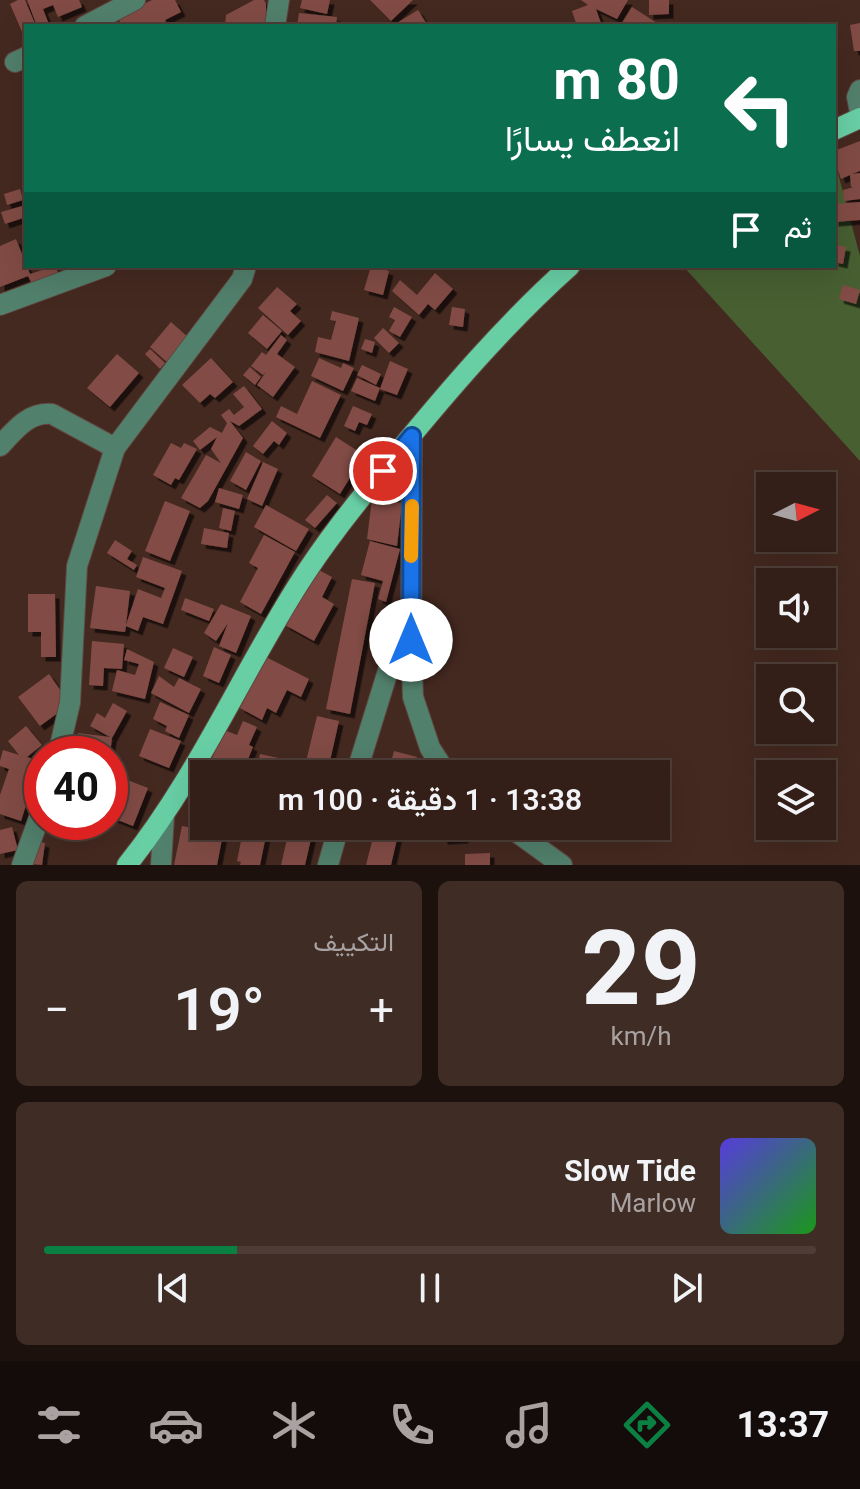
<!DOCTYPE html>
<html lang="ar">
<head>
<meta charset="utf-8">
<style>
	:root { --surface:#331f18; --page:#3e2c25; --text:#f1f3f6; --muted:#a9a2a2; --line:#4e3d37; --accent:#0b8043 }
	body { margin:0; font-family:Roboto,Vazirmatn,sans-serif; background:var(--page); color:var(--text); direction:rtl; height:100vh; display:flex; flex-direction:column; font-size:30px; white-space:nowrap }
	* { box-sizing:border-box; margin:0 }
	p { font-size:26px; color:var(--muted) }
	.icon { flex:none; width:44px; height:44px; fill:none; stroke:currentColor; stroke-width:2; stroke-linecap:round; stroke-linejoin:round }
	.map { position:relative; height:865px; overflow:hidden; direction:ltr }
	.details { display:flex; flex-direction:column; gap:16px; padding:16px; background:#1c110d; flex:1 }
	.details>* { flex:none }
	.top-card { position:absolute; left:24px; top:24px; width:812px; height:244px; border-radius:0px; box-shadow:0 8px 32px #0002,0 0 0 2px var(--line); direction:rtl; background:#0b6e4f; color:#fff; overflow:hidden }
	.needle { width:52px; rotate:84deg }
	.tools { position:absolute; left:756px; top:472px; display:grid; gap:16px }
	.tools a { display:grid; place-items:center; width:80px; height:80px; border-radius:0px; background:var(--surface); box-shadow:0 8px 32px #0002,0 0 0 2px var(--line); font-size:40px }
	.speed { position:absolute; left:24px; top:736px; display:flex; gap:16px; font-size:40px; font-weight:700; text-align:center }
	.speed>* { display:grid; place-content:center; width:104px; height:104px; border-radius:50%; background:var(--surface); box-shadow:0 8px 32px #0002,0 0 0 2px var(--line); line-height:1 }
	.speed .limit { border:12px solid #d22; background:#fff; color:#111 }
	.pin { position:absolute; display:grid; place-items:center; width:68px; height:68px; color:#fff; margin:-34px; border:4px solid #fff; border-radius:50%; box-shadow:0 2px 8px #0007 }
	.me { position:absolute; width:88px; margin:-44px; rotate:0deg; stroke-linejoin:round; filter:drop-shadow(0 0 6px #0008) }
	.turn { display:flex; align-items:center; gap:28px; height:168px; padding:0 24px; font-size:36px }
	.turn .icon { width:104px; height:104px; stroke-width:2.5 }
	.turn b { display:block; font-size:56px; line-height:68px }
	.then { display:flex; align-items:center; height:76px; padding:0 24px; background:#0003; gap:16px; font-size:30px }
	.big { font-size:60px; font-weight:600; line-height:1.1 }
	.details .tile { flex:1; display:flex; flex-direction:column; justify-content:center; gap:12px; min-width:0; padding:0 28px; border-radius:12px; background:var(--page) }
	.details .dial { align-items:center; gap:0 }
	.dial b { font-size:104px; line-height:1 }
	.song { display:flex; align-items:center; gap:24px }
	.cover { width:96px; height:96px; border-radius:12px; background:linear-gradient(135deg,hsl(250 70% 55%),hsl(120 70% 35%)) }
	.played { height:8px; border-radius:4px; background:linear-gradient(90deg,var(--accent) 25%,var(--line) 25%) }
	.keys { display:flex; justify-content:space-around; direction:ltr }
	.heat { display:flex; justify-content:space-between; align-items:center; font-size:44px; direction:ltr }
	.details .tiles { flex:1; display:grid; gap:16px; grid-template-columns:1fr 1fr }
	.tile:last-child { grid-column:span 2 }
	.trip { position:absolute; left:190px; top:760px; width:480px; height:80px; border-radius:0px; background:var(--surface); box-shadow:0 8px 32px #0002,0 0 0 2px var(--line); font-weight:600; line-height:80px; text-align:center; direction:rtl }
	.tabs { display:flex; height:128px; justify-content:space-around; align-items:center; background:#140c0a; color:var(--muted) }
	.tabs .icon { width:56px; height:56px }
	.tabs .current { color:var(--accent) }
	.tabs b { font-size:36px; color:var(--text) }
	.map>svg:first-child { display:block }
</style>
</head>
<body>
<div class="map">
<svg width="860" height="865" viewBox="0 0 860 865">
	<defs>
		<filter id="shadow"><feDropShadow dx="4.5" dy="4.5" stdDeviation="0" flood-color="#0009"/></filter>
	</defs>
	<rect width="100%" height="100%" fill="#442920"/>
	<path fill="#475f31" d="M 834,158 L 860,256 L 860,461 L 683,266 L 834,266 Z"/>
	<path fill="#824c44" filter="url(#shadow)" d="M 18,0 L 25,0 L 36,26 L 26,26 L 26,33 L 23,34 L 10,4 Z
		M 27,0 L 79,0 L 82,7 L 58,17 L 53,5 L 43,9 L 48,22 L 37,26 Z
		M 152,0 L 175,0 L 181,12 L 165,20 L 168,26 L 122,26 L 118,17 Z
		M 254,0 L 264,0 L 266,4 L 266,26 L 225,26 L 226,15 Z
		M 302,0 L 330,0 L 327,14 L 300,8 Z
		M 370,0 L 413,0 L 391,21 Z
		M 581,0 L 628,0 L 617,19 L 596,9 L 602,26 L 577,26 L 572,11 L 588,5 Z
		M 649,0 L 669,0 L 669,14 L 649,15 Z
		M 632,7 L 657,23 L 655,26 L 620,26 Z
		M 418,10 L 428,26 L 392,26 Z
		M 299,13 L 337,17 L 336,26 L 297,26 Z
		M 860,23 L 860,51 L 854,51 L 850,25 Z
		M 860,141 L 860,171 L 852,174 L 860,173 L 860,199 L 844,201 L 843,190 L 854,187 L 851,187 L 850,175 L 841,179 L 834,159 L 834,151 Z
		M 20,189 L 23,200 L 7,205 L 4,194 Z
		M 860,202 L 860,220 L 834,222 L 834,204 Z
		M 26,205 L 26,217 L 5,224 L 1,212 Z
		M 16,239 L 30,274 L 55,266 L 60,277 L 34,288 L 28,276 L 0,287 L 0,246 Z
		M 834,245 L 846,247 L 843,264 L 834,262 Z
		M 371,266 L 389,271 L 383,295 L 364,290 Z
		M 435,273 L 453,289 L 435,310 L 428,304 L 419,315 L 392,291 L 400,280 L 417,295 Z
		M 843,285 L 860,290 L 856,304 L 839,299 Z
		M 277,287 L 297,304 L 290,311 L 301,321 L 288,335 L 258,308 Z
		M 394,307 L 412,317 L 400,337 L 389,331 L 395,320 L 389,317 Z
		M 452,307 L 465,309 L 463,327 L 449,325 Z
		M 332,311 L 359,318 L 349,361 L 315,352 L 318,337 L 331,340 L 336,321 L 330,320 Z
		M 263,315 L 282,331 L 267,349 L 248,333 Z
		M 171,322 L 189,338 L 168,363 L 150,347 Z
		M 383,328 L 399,343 L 389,353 L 374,338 Z
		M 281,335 L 287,340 L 277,354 L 295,367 L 273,397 L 257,385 L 266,372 L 263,375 L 251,366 L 262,352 L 266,355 Z
		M 365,339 L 375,342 L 372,353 L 361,349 Z
		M 150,349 L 165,363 L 160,369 L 145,354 Z
		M 117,354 L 139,373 L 110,407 L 87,388 Z
		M 211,358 L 233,382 L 215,398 L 210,394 L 200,403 L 182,385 Z
		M 319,358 L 341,368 L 343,363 L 354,368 L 343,391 L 311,376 Z
		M 390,361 L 408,369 L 397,395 L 380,389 Z
		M 362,365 L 381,374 L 376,385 L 357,375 Z
		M 250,367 L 261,377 L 255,385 L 243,375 Z
		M 357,378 L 380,388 L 375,401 L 351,391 Z
		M 312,381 L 341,395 L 320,438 L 276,417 L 281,406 L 297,414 Z
		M 244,386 L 262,409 L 239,426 L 230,421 L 243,438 L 208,501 L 200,508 L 181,498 L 206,455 L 221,463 L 211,449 L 217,437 L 200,450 L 193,441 L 210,427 L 222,433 L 227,423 L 221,415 L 229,409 L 234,415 L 244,407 L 233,394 Z
		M 353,406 L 372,414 L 367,425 L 359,422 L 355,431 L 344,426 Z
		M 272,421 L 287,433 L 279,445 L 274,441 L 263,454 L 253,446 Z
		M 336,437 L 364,455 L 340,494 L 312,476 Z
		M 171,443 L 181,448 L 184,443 L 197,449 L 179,480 L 175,478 L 171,485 L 153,475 Z
		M 246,452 L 261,461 L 246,490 L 230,481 Z
		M 263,462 L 278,469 L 262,506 L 247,499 Z
		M 219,488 L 243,495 L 239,509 L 215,502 Z
		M 327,495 L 337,503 L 315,528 L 305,520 Z
		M 372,499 L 402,503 L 397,546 L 367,539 Z
		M 165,501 L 190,511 L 170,561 L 145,551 Z
		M 266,505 L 309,529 L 296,551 L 254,527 Z
		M 223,508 L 235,511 L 231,531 L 219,528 Z
		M 204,528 L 229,533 L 227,548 L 201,544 Z
		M 264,535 L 295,552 L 261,614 L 240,602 L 258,568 L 249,563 Z
		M 115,540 L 132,551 L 127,559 L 137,565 L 134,570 L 107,553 Z
		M 370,541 L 400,549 L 386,602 L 378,599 L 383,581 L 361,575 Z
		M 143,557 L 182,571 L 163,624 L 143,617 L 138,631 L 126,626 L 125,632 L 90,628 L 96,586 L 130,591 L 126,625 L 138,589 L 161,598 L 165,588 L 136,577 Z
		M 315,568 L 332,577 L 322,597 L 334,604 L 314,641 L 285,625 Z
		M 352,579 L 375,583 L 350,714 L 326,709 Z
		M 28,594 L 55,594 L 56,657 L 41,657 L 41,632 L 28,632 Z
		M 185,598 L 214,609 L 209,621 L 181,610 Z
		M 221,604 L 251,616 L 236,653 L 219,646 L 228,623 L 216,641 L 204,633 Z
		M 377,621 L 388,623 L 385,633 L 375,631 Z
		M 92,641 L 124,644 L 122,669 L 104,668 L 103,686 L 89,685 Z
		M 214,647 L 231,655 L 219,683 L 203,676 Z
		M 173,648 L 193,657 L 184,677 L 164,668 Z
		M 127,649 L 154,662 L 145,699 L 112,691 L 117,670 L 135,675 L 139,664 L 124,660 Z
		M 266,657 L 309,679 L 301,697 L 287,690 L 276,713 L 267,708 L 262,720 L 240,708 Z
		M 49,674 L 70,704 L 40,726 L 18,697 Z
		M 159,676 L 174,687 L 179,678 L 201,689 L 189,713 L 151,693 Z
		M 160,702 L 189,715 L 179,738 L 165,731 L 167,726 L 153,719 Z
		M 113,703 L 127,711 L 112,738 L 110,754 L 76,754 L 78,733 L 110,737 L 90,726 L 97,713 L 105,718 Z
		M 317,716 L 339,721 L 327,774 L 303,774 Z
		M 243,721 L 257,727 L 249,745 L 253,747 L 242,774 L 233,774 L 217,767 L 228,774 L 204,774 L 204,782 L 199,779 L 210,763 L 224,730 L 237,735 Z
		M 26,726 L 42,745 L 27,757 L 42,762 L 42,774 L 40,779 L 35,777 L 21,821 L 0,814 L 0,795 L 9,769 L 0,766 L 0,761 L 3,750 L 19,755 L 8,741 Z
		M 150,729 L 181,741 L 169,768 L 139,756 Z
		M 394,751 L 417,757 L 413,774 L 388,774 Z
		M 260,754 L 283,759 L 280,774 L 255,774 Z
		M 122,778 L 148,788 L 133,826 L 110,817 L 110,794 L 115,796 Z
		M 182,826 L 223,834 L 217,865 L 174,865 Z
		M 244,826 L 268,826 L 260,865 L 240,865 L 241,862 L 237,861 Z
		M 290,826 L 314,826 L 305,865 L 281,865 Z
		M 376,826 L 400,826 L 391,865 L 366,865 Z
		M 463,826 L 464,839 L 443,840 L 442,827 Z
		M 12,827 L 18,850 L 0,854 L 0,830 Z
		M 34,841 L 45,843 L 42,865 L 30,864 Z
		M 490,853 L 490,865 L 465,865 L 465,854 Z"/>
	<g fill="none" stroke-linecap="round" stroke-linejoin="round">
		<g stroke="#61473f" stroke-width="22">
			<path id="minor" d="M 85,26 L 135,0
				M 275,26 L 279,0
				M 15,62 L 26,57
				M 860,90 L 857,97 L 860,112
				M 0,305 L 106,266
				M 412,436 L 411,640 L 413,697 L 430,748 L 447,774
				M 0,446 C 15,430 28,412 52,414 L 115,448
				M 58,754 L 70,703 L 77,566 L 115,448 L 242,279 L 246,266
				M 356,774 L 405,616
				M 508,826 L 562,865
				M 22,865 L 42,810
				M 161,865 L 164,816
				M 328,865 L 339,826"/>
		</g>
		<g stroke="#61473f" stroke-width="22">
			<path id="major" d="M 834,130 L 860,118
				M 127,865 C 196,779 240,677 298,585 C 326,540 360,499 393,458 C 448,391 505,324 570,266"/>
		</g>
		<use href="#minor" stroke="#51806c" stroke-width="20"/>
		<use href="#major" stroke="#68cfa5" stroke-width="20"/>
	</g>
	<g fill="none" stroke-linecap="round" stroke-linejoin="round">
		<g stroke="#114b97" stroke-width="20">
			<path id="route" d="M 383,471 L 412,436 L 411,640"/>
		</g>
		<use href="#route" stroke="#1a73e8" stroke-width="14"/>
		<path stroke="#f59e0b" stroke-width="14" d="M 411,556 L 412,506"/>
	</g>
</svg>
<div class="tools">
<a><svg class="needle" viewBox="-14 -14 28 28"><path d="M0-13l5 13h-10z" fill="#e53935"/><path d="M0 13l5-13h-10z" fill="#a9a2a2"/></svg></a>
<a><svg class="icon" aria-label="sound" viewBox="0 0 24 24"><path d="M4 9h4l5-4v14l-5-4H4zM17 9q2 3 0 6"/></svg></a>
<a><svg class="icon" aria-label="search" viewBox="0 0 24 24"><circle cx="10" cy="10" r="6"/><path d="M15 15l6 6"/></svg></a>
<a><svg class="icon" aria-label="layers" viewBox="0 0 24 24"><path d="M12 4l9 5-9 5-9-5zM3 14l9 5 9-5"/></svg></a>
</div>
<div class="speed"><div class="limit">40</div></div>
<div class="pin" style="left:383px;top:471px;background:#d93025"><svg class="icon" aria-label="arrive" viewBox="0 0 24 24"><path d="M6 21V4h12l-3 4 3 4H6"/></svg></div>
<svg class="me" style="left:411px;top:640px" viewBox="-20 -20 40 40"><circle r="19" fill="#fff"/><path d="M0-13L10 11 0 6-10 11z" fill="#1a73e8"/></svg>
<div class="trip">13:38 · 1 دقيقة · 100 m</div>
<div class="top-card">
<div class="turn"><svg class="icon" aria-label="left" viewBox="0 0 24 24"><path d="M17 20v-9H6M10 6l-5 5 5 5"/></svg><div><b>80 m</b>انعطف يسارًا</div></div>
<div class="then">ثم<svg class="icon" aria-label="arrive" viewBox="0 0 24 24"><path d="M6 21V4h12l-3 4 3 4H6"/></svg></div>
</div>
</div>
<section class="details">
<div class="tiles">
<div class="tile dial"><b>29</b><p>km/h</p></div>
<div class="tile"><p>التكييف</p>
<div class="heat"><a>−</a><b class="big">19°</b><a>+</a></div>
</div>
<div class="tile">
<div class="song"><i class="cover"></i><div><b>Slow Tide</b><p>Marlow</p></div></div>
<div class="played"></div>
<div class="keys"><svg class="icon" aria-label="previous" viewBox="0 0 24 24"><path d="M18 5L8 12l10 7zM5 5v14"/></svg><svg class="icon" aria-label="pause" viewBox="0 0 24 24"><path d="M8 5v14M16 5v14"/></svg><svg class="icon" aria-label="next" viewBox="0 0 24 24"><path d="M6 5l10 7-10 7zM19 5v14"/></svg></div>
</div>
</div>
</section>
<nav class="tabs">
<b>13:37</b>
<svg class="icon current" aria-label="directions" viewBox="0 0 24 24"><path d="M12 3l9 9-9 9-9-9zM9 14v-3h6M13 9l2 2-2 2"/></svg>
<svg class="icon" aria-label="music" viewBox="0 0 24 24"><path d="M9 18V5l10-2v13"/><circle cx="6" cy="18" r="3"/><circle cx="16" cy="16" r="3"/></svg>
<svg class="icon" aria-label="phone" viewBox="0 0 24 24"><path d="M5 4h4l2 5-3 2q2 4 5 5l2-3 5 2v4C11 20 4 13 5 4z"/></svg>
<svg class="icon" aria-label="climate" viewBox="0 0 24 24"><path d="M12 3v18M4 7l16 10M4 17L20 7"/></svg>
<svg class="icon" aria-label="car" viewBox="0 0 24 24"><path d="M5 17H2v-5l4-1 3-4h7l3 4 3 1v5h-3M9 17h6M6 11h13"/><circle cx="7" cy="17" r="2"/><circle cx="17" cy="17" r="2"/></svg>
<svg class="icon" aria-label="filters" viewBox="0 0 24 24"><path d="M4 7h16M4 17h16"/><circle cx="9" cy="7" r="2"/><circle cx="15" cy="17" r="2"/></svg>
</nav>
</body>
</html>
